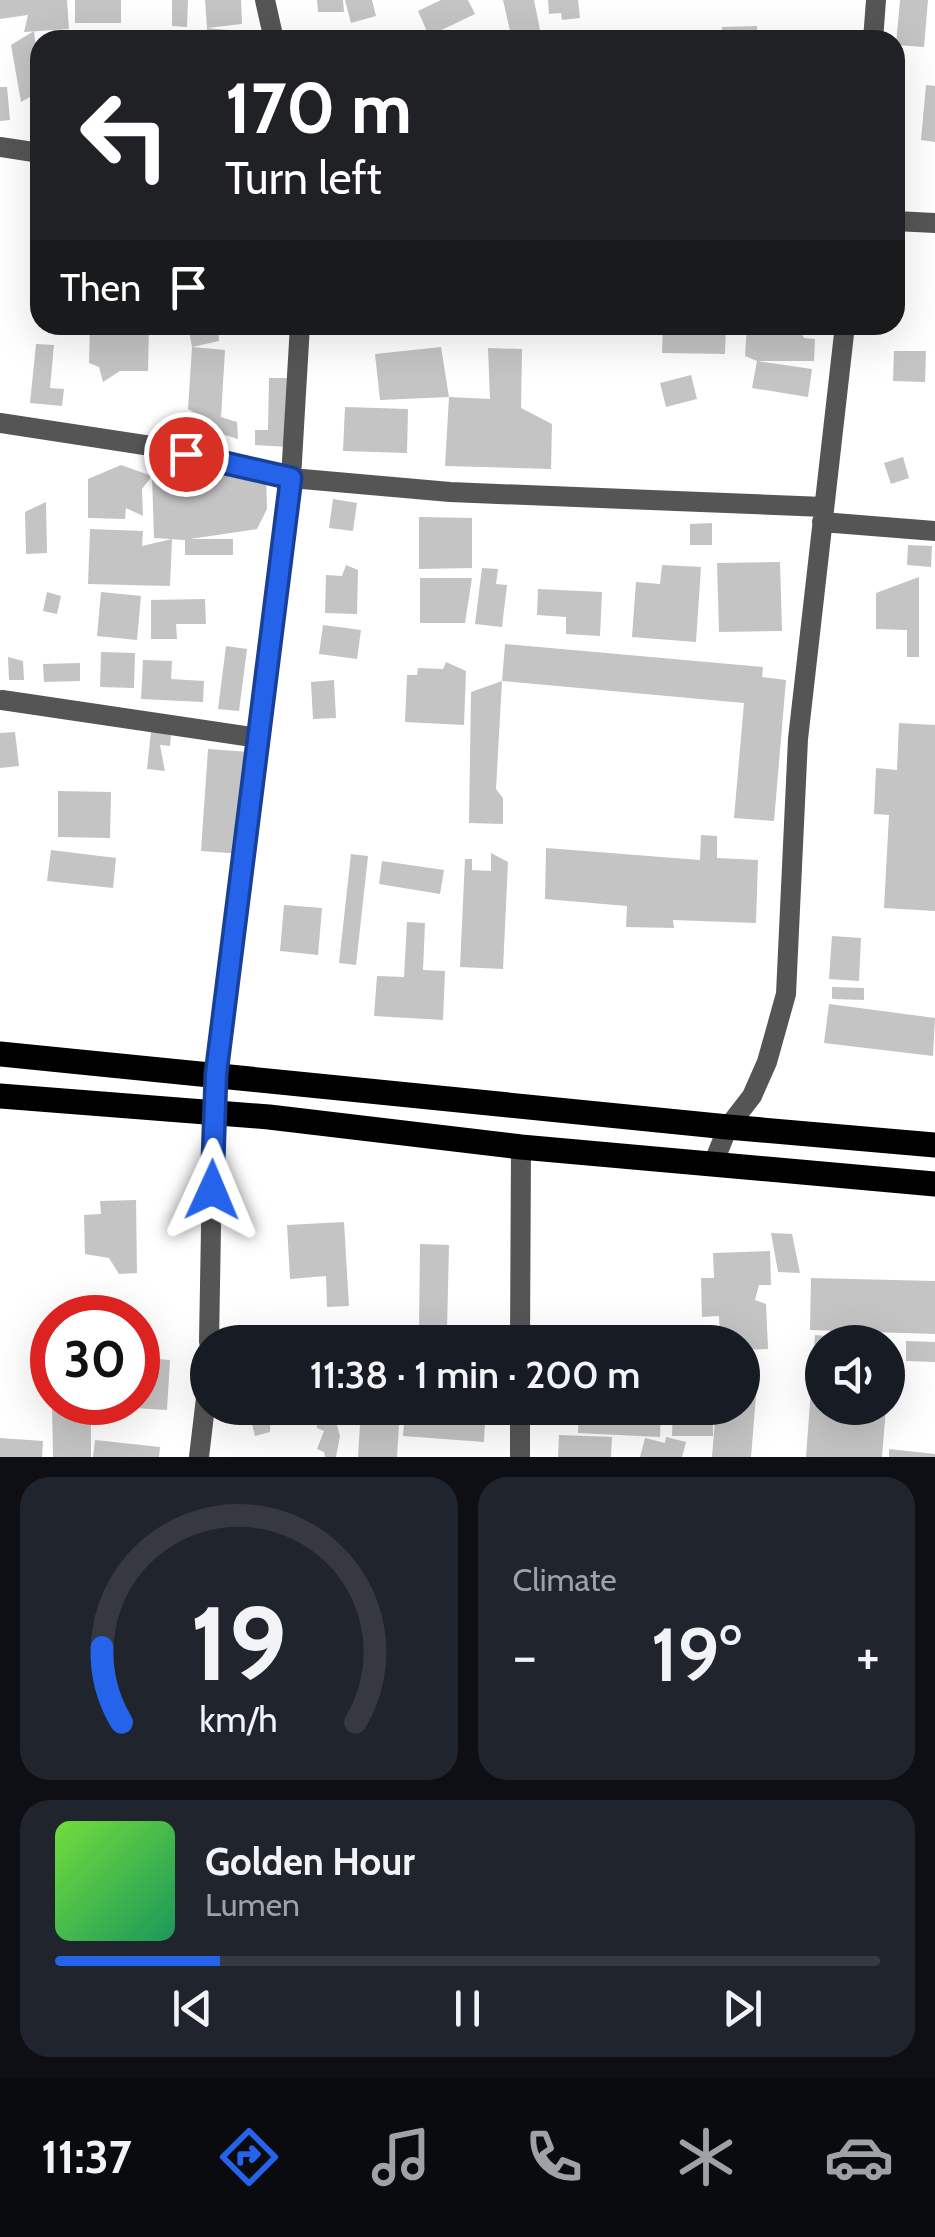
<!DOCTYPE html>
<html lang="en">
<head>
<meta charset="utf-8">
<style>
	:root { --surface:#171b24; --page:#20242c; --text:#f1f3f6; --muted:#9ea1a6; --line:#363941; --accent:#2563eb }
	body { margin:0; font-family:Cabin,sans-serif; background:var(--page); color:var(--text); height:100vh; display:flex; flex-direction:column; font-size:38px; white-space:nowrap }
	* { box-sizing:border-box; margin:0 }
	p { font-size:32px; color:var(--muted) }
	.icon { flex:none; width:55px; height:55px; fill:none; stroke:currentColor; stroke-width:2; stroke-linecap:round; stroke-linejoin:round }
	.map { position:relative; height:1457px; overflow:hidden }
	.panel { display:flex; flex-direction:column; gap:20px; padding:20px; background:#0d0f14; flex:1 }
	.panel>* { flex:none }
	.banner { position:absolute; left:30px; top:30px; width:875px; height:305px; border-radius:30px; box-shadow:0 10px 40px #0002; background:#202124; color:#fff; overflow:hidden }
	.buttons { position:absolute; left:805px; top:1325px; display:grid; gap:20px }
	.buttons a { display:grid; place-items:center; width:100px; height:100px; border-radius:50%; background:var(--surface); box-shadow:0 10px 40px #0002; font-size:50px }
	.speed { position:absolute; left:30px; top:1295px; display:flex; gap:20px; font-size:50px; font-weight:700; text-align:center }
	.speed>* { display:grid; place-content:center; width:130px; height:130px; border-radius:50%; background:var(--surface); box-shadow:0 10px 40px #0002; line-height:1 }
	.speed .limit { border:15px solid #d22; background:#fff; color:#111 }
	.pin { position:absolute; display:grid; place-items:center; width:85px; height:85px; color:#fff; margin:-42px; border:5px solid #fff; border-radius:50%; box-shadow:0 2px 10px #0007 }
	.me { position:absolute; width:110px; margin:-55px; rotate:1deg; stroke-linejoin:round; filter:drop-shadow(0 0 8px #0008) }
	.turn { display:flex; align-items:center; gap:35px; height:210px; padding:0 30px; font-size:45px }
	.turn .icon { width:130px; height:130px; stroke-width:2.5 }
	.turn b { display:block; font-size:70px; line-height:85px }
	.then { display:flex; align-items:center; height:95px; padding:0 30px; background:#0003; gap:20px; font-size:38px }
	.big { font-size:75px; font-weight:600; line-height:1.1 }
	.panel .tile { flex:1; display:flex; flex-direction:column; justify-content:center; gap:15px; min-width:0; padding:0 35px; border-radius:30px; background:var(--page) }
	.panel .dial { align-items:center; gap:0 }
	.dial svg { height:260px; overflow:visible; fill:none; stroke:var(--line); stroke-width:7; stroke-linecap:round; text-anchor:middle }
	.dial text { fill:var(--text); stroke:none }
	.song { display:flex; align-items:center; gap:30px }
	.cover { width:120px; height:120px; border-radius:15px; background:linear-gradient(135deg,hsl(100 70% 55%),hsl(150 70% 35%)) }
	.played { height:10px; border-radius:5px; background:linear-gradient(90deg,var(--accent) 20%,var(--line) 20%) }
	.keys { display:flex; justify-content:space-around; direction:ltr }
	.heat { display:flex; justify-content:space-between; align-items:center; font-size:55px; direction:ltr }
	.panel .tiles { flex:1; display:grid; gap:20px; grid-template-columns:1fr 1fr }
	.tile:last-child { grid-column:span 2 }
	.trip { position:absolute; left:190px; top:1325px; width:570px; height:100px; border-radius:50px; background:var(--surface); box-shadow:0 10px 40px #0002; font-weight:600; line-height:100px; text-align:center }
	.menu { display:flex; height:160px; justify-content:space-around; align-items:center; background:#090b0e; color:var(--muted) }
	.menu .icon { width:70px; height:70px }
	.menu .on { color:var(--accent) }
	.menu b { font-size:45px; color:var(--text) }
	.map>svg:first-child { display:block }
</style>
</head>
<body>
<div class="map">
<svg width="935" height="1457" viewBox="0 0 935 1457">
	<rect width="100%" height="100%" fill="#fff"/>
	<path fill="#c4c4c4" d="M 0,0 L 67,0 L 69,29 L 24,32 L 28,15 L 0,19 Z
		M 75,0 L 121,0 L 121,23 L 75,23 Z
		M 172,0 L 188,0 L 187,27 L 172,26 Z
		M 205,0 L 241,0 L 242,24 L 207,28 Z
		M 317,0 L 343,0 L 344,12 L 318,12 Z
		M 345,0 L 372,0 L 376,16 L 351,23 Z
		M 441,0 L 468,0 L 475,14 L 429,36 L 418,11 Z
		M 503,0 L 534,0 L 542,40 L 512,40 Z
		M 548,0 L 578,0 L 580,18 L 562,20 L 561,13 L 549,14 Z
		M 900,0 L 928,0 L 924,47 L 896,45 Z
		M 757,26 L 758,40 L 722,40 L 722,27 Z
		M 207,28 L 249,32 L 249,40 L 207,40 Z
		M 34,31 L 40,83 L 40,115 L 31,118 L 32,96 L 21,102 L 11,45 Z
		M 792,31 L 849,34 L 849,40 L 792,40 Z
		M 136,33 L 136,40 L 84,40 L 84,34 Z
		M 367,33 L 367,40 L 315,40 L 315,36 Z
		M 926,85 L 935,86 L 935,142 L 921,140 Z
		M 0,87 L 7,87 L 10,120 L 0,121 Z
		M 90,325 L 149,325 L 148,371 L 120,371 L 103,382 L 99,367 L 89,363 Z
		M 188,325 L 218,325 L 219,341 L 192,347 Z
		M 405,325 L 443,325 L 443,332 L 405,332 Z
		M 451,325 L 484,325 L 484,335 L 451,334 Z
		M 663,325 L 726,325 L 725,354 L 662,353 Z
		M 747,325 L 799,329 L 804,338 L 815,339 L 814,361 L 757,361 L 812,369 L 808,397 L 752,388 L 757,361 L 745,356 Z
		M 36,344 L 54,345 L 50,388 L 64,389 L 62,406 L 30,403 Z
		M 192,347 L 225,350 L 221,417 L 237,422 L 238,439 L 225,435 L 216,426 L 198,433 L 198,415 L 188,409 Z
		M 441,347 L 449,397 L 380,400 L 375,354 Z
		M 488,348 L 522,349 L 521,408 L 552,424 L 551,469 L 445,466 L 449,397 L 490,399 Z
		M 894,351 L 926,351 L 925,382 L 893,381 Z
		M 691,375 L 697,399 L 666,407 L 660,383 Z
		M 269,378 L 290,378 L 288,447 L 255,445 L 255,430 L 268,430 Z
		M 345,407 L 408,409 L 407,453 L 343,451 Z
		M 903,457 L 909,478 L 891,484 L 884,463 Z
		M 121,465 L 152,476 L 142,489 L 143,516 L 126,508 L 125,519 L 88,518 L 88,479 Z
		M 266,473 L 267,509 L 257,529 L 190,539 L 233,539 L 233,555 L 185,555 L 185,540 L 154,538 L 152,476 Z
		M 333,499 L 357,503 L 353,531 L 329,528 Z
		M 46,502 L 47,553 L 26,554 L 25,512 Z
		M 419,517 L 472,518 L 472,568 L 419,569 Z
		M 712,523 L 712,545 L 690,545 L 690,524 Z
		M 90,529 L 143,531 L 142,546 L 172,539 L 170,586 L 88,584 Z
		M 908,545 L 932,546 L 931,567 L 907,565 Z
		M 780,562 L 782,631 L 719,632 L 717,563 Z
		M 346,565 L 358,570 L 357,614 L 325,613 L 326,575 L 342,576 Z
		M 662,565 L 701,567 L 696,642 L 632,637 L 636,582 L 660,584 Z
		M 482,568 L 498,569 L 496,584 L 507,585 L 502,627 L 475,624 Z
		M 919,577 L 919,657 L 907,657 L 907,630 L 876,629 L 876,593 Z
		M 420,578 L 472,578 L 465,623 L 420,623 Z
		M 538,589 L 602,592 L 600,636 L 566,634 L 566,617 L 537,615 Z
		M 47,592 L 61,596 L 57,614 L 43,611 Z
		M 101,592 L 141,596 L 137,640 L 97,636 Z
		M 205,599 L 206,624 L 176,624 L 177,639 L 151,639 L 151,600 Z
		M 323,625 L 361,630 L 357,659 L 319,654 Z
		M 505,644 L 763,667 L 762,677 L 786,680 L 774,821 L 734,818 L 744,703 L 502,681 Z
		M 226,646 L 247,649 L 239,711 L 218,709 Z
		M 101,652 L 135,653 L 134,688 L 100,687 Z
		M 8,657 L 23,661 L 24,680 L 9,680 Z
		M 143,660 L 172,661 L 171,679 L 204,681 L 203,702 L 141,699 Z
		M 446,662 L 466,671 L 464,725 L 405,722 L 407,675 L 417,675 L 418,668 L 443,669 Z
		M 80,663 L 80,681 L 44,682 L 43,664 Z
		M 334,680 L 336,718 L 313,719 L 311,682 Z
		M 502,681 L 496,789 L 503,798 L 503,824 L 469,823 L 471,692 Z
		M 899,723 L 935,725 L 935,911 L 884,908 L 889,815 L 874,814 L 876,768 L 897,770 Z
		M 15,732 L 19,766 L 0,768 L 0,733 Z
		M 151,732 L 171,734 L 170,746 L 160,745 L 165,771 L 147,769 Z
		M 208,749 L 250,752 L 243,854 L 201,851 Z
		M 58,791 L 111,792 L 110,838 L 58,837 Z
		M 701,835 L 717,836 L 717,858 L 758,860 L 756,923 L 673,920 L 674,928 L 626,927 L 627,906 L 545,899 L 546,848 L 700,860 Z
		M 51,850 L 116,858 L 113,888 L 47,881 Z
		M 491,853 L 508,862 L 503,969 L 460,967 L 465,859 L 472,859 L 472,870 L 491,871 Z
		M 351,854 L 368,856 L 356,965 L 339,963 Z
		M 382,861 L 444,870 L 440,894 L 379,884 Z
		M 284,905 L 322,908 L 318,955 L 280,951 Z
		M 407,922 L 425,923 L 423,970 L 445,971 L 443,1020 L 374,1016 L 377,976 L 404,977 Z
		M 832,936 L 861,938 L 859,981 L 829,979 Z
		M 832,987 L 864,988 L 864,1000 L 832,999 Z
		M 829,1004 L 935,1018 L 933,1056 L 824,1043 Z
		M 136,1200 L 137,1273 L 119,1274 L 109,1258 L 85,1254 L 84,1215 L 101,1214 L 100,1201 Z
		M 344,1222 L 349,1306 L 327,1307 L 326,1276 L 290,1279 L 287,1225 Z
		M 771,1233 L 792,1234 L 800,1273 L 778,1272 Z
		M 420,1244 L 449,1245 L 447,1330 L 419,1329 Z
		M 770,1251 L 771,1285 L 759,1285 L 755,1300 L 766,1304 L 768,1349 L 742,1350 L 742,1342 L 720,1342 L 719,1316 L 702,1317 L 701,1278 L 714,1278 L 713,1253 Z
		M 811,1278 L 935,1281 L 935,1334 L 810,1330 Z
		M 291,1328 L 334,1331 L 333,1342 L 290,1342 Z
		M 815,1335 L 870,1340 L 870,1342 L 822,1342 L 822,1408 L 886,1408 L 882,1457 L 806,1457 Z
		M 906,1341 L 935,1342 L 935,1362 L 906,1361 Z
		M 138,1357 L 170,1360 L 167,1410 L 102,1406 L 102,1402 L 138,1402 Z
		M 742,1383 L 757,1384 L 751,1457 L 712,1457 L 716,1408 L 742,1408 Z
		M 52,1402 L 91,1402 L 91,1457 L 53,1457 Z
		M 248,1408 L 271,1408 L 270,1432 L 255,1436 Z
		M 361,1408 L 400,1408 L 397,1457 L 358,1457 Z
		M 405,1408 L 477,1408 L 476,1423 L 485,1423 L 484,1442 L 403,1436 Z
		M 579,1408 L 661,1408 L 660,1437 L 578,1433 Z
		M 673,1408 L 713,1408 L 713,1436 L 672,1436 Z
		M 316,1411 L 333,1411 L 340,1436 L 336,1457 L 325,1457 L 324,1452 L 317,1449 L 324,1431 L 317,1428 Z
		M 559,1435 L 612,1437 L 611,1457 L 558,1457 Z
		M 666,1437 L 686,1442 L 682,1457 L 640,1457 L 645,1438 L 665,1443 Z
		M 0,1438 L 43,1441 L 42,1457 L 0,1457 Z
		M 95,1440 L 160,1447 L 159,1457 L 93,1457 Z
		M 889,1449 L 935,1454 L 935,1457 L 889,1457 Z"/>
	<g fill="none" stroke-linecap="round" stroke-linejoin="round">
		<path stroke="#555" stroke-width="20" d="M 265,0 L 274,40
			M 873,40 L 876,0
			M 0,147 L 40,153
			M 895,221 L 935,223
			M 0,423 L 151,446 L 291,478 L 450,492 L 824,507
			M 822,522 L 935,531
			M 2,700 L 258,738
			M 713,1164 L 728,1127 L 752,1096 L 767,1062 L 786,994 L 798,739 L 845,325
			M 209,1342 L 213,1114 L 216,1074 L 291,478 L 300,325
			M 520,1342 L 521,1147
			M 199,1457 L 208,1381
			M 520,1457 L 520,1408"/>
		<path stroke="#000" stroke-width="25" d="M 0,1054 L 728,1127 L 935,1145
			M 0,1096 L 269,1117 L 521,1147 L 935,1184"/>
	</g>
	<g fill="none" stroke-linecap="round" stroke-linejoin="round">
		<g stroke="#184099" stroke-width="25">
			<path id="route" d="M 186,454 L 291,478 L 216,1074 L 212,1190"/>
		</g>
		<use href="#route" stroke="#2563eb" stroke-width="18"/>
	</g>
</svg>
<div class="buttons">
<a><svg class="icon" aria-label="sound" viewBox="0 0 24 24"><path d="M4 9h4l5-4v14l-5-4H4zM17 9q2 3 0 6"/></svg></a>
</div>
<div class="speed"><div class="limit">30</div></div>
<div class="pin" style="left:186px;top:454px;background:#d93025"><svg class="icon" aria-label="arrive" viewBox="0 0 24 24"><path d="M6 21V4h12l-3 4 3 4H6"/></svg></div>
<svg class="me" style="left:212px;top:1190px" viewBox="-20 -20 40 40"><path d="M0-17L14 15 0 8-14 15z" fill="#2563eb" stroke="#fff" stroke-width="4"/></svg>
<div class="trip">11:38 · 1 min · 200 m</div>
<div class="banner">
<div class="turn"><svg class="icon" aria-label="left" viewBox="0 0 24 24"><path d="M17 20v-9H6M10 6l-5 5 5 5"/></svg><div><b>170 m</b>Turn left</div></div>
<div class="then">Then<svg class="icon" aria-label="arrive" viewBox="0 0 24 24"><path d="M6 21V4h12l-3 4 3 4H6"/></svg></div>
</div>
</div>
<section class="panel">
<div class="tiles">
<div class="tile dial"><svg viewBox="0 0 100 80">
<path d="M14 69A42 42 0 1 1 86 69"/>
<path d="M14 69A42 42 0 0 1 8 46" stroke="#2563eb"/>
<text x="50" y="56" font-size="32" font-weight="700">19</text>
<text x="50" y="72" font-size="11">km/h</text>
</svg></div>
<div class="tile"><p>Climate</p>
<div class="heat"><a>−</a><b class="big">19°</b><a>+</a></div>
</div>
<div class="tile">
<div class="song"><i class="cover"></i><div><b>Golden Hour</b><p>Lumen</p></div></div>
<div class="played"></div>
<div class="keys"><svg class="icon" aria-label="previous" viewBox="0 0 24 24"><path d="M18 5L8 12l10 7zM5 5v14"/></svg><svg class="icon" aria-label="pause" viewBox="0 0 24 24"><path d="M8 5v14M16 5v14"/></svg><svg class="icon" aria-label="next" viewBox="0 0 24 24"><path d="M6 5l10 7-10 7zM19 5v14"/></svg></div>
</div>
</div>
</section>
<nav class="menu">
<b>11:37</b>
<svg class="icon on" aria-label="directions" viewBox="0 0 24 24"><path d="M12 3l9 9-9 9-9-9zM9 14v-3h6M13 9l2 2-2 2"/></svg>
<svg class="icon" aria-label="music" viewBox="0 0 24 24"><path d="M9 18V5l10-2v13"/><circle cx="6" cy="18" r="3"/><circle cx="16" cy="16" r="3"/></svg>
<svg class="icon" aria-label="phone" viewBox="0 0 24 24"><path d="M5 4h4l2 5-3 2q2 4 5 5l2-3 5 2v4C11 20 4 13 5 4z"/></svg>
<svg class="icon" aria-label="climate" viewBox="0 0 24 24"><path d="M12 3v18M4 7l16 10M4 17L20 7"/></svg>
<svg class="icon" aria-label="car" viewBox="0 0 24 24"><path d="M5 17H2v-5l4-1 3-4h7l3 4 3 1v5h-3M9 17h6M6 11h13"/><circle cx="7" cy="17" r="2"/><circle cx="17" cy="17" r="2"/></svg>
</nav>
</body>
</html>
